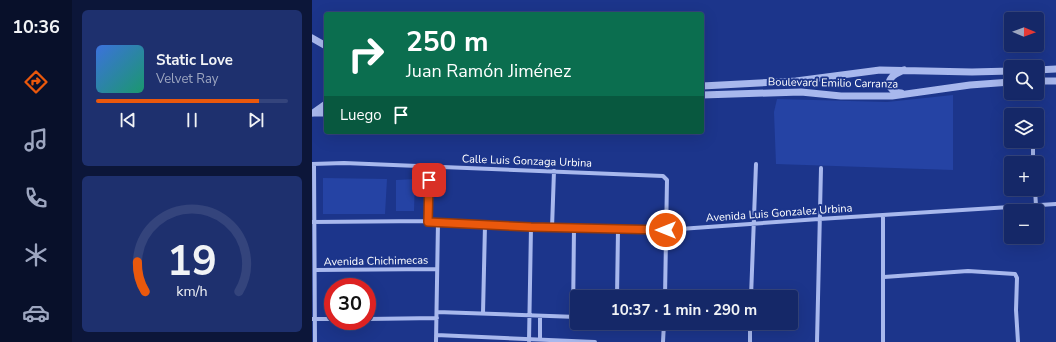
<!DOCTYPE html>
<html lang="es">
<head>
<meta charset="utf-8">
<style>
	:root { --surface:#152868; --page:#1e306e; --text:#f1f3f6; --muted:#9da6c0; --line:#34447c; --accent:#ea580c }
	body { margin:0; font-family:"Nunito Sans",sans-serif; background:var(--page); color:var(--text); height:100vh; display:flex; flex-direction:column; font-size:15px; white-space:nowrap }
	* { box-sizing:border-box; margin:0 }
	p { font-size:13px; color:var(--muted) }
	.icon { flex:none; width:22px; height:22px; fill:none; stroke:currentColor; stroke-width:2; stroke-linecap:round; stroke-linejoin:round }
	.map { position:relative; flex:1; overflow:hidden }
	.side { display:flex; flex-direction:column; gap:10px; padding:10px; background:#0c1639; width:240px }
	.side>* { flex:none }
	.hud { position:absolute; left:12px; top:12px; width:380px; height:122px; border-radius:4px; box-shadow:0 4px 16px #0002,0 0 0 1px var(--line); background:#0b6e4f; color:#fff; overflow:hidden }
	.needle { width:26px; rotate:91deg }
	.tools { position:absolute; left:692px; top:12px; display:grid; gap:8px }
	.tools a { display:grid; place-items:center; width:40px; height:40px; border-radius:4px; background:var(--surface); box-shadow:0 4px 16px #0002,0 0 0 1px var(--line); font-size:20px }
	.speed { position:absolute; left:12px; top:278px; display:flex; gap:8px; font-size:20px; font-weight:700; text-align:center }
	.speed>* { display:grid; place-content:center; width:52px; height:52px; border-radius:50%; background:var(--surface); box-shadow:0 4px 16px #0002,0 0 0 1px var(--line); line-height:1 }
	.speed .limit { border:6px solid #d22; background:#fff; color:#111 }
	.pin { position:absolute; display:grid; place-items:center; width:34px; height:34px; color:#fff; margin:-17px; border-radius:8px; box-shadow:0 2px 6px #0006 }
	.me { position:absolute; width:44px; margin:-22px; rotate:270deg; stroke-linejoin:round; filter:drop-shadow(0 0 3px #0008) }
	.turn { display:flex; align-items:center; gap:14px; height:84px; padding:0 16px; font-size:18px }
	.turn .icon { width:52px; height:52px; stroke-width:2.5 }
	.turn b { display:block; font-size:28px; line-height:34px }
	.then { display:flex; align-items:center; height:38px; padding:0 16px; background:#0003; gap:8px; font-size:15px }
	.side .widget { flex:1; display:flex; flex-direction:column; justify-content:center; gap:6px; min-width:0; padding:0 14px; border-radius:6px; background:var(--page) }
	.side .dial { align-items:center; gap:0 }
	.dial svg { height:104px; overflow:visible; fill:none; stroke:var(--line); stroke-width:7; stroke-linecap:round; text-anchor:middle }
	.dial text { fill:var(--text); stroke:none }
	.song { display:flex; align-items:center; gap:12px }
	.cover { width:48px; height:48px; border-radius:6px; background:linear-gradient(135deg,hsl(220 70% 55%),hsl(160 70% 35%)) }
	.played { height:4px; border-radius:2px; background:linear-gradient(90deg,var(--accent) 85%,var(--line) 85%) }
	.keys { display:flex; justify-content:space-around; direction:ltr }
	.trip { position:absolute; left:258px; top:290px; width:228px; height:40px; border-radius:4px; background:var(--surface); box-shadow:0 4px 16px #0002,0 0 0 1px var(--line); font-weight:700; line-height:40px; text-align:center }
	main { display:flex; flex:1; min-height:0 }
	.dock { display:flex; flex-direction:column; width:72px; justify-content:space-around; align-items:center; background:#08102a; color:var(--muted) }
	.dock .icon { width:28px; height:28px }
	.dock .selected { color:var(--accent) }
	.dock b { font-size:18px; color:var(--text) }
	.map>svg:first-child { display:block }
</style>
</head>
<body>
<main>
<nav class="dock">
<b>10:36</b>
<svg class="icon selected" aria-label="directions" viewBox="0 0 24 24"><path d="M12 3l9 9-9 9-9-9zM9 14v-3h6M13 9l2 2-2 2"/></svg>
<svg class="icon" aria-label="music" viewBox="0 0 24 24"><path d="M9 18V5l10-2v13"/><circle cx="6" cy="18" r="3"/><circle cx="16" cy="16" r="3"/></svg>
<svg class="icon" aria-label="phone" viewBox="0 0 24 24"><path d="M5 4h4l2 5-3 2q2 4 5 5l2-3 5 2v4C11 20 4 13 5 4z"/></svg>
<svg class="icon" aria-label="climate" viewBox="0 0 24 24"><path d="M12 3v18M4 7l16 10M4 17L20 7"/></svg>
<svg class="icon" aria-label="car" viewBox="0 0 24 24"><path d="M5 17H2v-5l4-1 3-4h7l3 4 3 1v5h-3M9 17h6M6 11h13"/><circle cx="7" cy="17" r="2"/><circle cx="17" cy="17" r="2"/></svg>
</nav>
<section class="side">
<div class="widget">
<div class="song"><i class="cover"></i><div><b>Static Love</b><p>Velvet Ray</p></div></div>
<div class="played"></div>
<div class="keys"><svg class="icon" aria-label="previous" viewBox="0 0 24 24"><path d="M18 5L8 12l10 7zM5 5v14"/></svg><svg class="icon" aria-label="pause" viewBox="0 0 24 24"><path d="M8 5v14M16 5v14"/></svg><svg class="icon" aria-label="next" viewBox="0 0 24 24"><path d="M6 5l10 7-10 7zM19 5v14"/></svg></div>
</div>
<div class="widget dial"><svg viewBox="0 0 100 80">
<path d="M14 69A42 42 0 1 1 86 69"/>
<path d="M14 69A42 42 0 0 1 8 46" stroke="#ea580c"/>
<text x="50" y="56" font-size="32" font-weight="700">19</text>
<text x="50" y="72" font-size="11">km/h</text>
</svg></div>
</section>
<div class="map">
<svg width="744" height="342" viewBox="0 0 744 342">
	<rect width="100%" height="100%" fill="#1c358b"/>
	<path fill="#2543a4" d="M 641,95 L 641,170 L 464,164 L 462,112 L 465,99 L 575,102 Z
		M 11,178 L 75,179 L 73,214 L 11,214 Z
		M 103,179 L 102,211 L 84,211 L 84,180 Z"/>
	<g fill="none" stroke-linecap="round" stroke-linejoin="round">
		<path stroke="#a8b8ed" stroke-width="4" d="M 720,109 L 720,115
			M 721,141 L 721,163
			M 0,164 L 32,163 L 351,176 L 355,180 L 353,297
			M 2,164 L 3,342
			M 723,189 L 724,206
			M 571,215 L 571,342
			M 116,221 L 117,167
			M 0,222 L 116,221 L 219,227 L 354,230 L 507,219 L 744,204
			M 240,228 L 242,171
			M 3,270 L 125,269
			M 572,277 L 656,271 L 703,274 L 705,278 L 704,310 L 706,342
			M 305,297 L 306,230
			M 439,297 L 444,164
			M 125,312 L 265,317
			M 171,313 L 173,225
			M 261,317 L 262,228
			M 0,319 L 21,319
			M 55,319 L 125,318
			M 124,335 L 283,342
			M 217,341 L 219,227
			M 124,342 L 126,222
			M 228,342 L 228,316
			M 351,342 L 352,323
			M 438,342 L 438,323
			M 505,342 L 509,168"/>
		<path stroke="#a8b8ed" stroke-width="7" d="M 0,38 L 14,46
			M 725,70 L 744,69
			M 725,81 L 744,81
			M 390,86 L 484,81 L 568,70 L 660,72 L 699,71
			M 589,93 C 580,92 573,85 580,77 C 583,74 588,72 592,70
			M 390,95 L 489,92 L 529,96 L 580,96 L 658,85 L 699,82
			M 1,113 L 14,104
			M 2,113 L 14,113"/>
	</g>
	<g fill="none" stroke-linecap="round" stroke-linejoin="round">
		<g stroke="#983908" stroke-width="10">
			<path id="route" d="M 117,180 L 116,222 L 219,227 L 354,230"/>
		</g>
		<use href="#route" stroke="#ea580c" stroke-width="7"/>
	</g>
	<g text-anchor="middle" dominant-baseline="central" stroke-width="4" stroke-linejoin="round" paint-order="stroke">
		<g font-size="11" fill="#fff" stroke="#1c358b">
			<text transform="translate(521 83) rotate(1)">Boulevard Emilio Carranza</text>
			<text transform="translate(215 161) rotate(2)">Calle Luis Gonzaga Urbina</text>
			<text transform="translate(467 213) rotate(-4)">Avenida Luis Gonzalez Urbina</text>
			<text transform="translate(64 261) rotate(-1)">Avenida Chichimecas</text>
		</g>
	</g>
</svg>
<div class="tools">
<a><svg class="needle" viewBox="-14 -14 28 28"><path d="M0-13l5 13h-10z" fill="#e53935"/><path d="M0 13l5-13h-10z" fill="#9da6c0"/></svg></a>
<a><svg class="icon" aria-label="search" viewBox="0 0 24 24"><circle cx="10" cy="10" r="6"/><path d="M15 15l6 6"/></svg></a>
<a><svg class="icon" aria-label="layers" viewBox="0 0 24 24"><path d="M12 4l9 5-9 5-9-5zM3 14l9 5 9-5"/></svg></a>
<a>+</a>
<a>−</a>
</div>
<div class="speed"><div class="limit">30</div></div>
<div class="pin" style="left:117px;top:180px;background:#d93025"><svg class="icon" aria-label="arrive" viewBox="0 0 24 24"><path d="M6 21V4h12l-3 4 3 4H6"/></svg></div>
<svg class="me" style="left:354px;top:230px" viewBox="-20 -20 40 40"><circle r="17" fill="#ea580c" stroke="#fff" stroke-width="3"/><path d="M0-11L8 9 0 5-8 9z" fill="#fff"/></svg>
<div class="trip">10:37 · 1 min · 290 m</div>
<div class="hud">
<div class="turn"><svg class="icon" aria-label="right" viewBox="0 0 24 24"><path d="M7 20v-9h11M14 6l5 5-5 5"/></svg><div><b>250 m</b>Juan Ramón Jiménez</div></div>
<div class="then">Luego<svg class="icon" aria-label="arrive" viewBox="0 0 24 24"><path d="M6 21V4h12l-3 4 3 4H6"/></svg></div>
</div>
</div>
</main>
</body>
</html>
